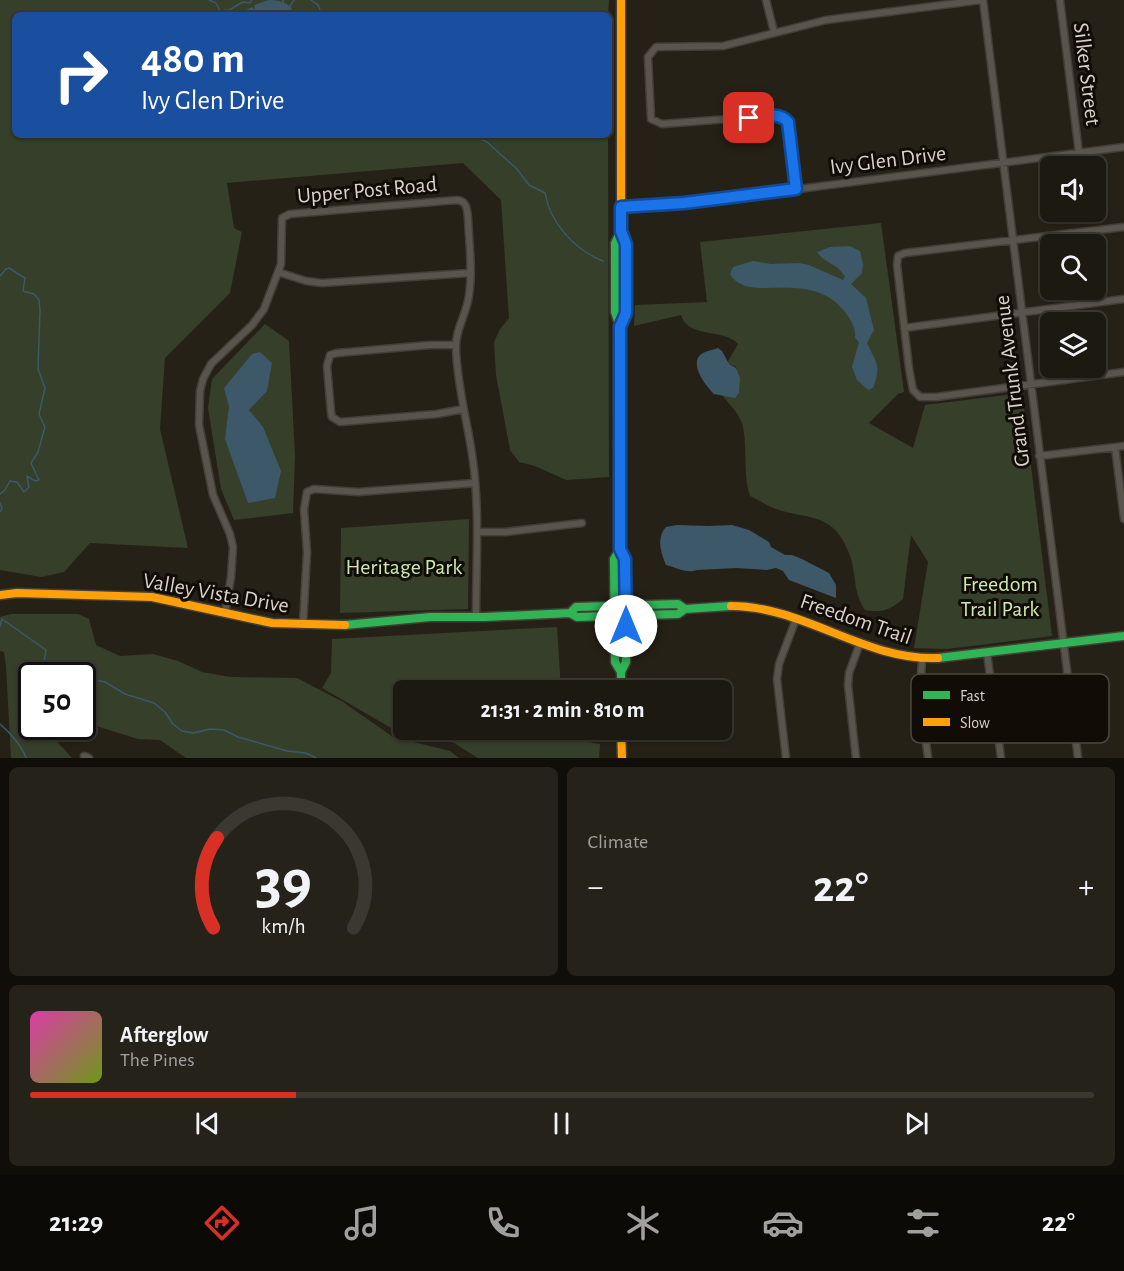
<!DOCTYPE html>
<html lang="en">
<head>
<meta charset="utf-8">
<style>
	:root { --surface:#1c1911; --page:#25221a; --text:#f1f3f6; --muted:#a0a09f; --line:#3a3831; --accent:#d93025 }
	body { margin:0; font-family:"Alegreya Sans",sans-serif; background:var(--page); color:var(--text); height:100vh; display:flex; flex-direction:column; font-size:22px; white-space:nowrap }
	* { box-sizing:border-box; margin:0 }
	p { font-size:20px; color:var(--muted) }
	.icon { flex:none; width:33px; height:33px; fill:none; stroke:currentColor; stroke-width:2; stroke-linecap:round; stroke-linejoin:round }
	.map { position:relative; height:758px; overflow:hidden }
	.panel { display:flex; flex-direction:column; gap:9px; padding:9px; background:#0f0e09; flex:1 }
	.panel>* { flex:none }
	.guide { position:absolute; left:12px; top:12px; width:600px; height:126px; border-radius:9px; box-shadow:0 2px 4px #0004,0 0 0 2px var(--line); background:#1a4fa0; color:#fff; overflow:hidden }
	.controls { position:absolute; left:1040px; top:156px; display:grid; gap:12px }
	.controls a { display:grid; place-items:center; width:66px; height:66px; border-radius:9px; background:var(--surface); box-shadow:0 2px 4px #0004,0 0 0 2px var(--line); font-size:30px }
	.speed { position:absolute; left:18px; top:662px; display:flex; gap:12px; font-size:30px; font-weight:700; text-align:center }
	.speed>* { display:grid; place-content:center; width:78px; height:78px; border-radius:50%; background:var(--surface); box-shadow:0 2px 4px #0004,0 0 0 2px var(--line); line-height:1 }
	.speed .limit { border:3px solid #111; border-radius:9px; background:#fff; color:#111 }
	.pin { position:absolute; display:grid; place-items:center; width:51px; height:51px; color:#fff; margin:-26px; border-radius:12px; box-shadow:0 3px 9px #0006 }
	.me { position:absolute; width:66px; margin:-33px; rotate:0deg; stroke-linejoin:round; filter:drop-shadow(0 0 4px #0008) }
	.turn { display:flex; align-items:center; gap:21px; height:126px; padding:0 30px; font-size:27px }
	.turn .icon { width:78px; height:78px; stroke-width:2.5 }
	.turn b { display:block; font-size:42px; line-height:51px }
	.big { font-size:45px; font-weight:700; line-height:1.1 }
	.panel .card { flex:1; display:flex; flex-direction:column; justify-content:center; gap:9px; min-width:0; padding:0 21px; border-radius:9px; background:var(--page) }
	.panel .dial { align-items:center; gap:0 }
	.dial svg { height:156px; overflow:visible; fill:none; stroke:var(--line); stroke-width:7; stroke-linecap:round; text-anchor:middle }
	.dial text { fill:var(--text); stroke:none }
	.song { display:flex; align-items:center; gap:18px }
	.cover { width:72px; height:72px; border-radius:9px; background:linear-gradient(135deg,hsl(320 70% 55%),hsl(80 70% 35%)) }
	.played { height:6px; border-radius:3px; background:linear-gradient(90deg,var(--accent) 25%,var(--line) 25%) }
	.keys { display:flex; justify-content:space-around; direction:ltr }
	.heat { display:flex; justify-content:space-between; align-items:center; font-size:33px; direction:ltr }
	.panel .tiles { flex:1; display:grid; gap:9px; grid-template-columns:1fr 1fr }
	.card:last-child { grid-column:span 2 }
	.trip { position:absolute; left:393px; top:680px; width:339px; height:60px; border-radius:9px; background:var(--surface); box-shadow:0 2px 4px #0004,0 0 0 2px var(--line); font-weight:700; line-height:60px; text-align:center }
	.tabs { display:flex; height:96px; justify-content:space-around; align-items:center; background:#0b0a07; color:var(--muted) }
	.tabs .icon { width:42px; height:42px }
	.tabs .on { color:var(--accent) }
	.tabs b { font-size:27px; color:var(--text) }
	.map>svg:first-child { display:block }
</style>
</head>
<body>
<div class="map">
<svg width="1124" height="758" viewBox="0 0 1124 758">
	<rect width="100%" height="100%" fill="#262117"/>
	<path fill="#363f29" d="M 0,0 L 609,0 L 608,15 L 15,15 L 15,135 L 608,135 L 609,477 L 566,480 L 535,466 L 519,462 L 510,450 L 496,375 L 494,342 L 500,329 L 509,318 L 501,200 L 463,163 L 227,183 L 234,228 L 242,232 L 230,293 L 165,358 L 160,429 L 188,548 L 90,543 L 64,572 L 41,577 L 0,570 Z
		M 881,223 L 904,392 L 898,394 L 869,423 L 913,448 L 925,405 L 1022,393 L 1052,636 L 947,649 L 914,648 L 928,562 L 911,535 L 903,599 C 890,610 882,613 865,610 C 852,590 857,573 849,553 C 833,513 812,520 779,510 C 769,507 759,500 750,496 C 742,473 749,435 740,419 C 736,410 728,403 722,395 L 738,395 L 739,384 L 736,367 L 727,363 L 738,344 C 724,328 688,339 681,315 L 634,326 L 635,305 L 707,302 L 700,242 Z
		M 265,324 L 289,341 L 295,456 L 293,513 L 234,520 L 221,489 L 208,408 L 212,379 Z
		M 469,519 L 468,609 L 340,613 L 341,528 Z
		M 11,614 L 78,614 L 89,619 L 96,645 L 120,656 L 153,654 L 178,661 L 202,672 L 231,677 L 297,678 L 343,702 L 393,737 L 450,751 L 459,758 L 186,758 L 160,740 L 138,739 L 83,722 L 82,675 L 32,675 L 31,711 L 29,711 L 31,714 L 32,726 L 43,726 L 72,758 L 11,758 L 6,666 L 4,652 L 0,651 L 0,617 Z
		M 557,627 L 561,690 L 404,690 L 404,729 L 563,729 L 564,738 L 600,744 L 599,758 L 478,758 L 454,743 L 393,729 L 322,688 L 331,673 L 332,639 Z"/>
	<path fill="#3d5869" d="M 269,0 C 277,0 288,2 292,9 L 290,12 L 269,15 L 243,15 L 244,11 L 252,7 L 255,10 L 254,5 Z
		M 850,246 L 860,251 L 863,264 L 862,273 L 851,284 L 866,298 L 874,330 L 867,343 C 876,363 882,365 873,388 L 868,390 L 857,380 L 852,367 L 859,342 L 855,338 C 856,329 852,323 848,316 C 812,264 749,307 730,274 L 733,267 L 753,261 L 771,264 L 799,263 L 809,265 L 843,280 L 845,276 L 838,268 L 822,258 L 817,252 L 830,247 Z
		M 718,348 L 722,351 L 729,364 L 736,368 L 740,378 L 739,393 L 735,398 L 714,394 C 706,386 690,366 700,355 C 705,351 713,350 718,348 Z
		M 260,352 L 272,363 L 267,391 L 249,410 L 263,427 L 281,471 L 275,498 L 248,503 L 225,439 L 229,407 L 224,388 L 252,354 Z
		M 677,525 L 708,526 L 732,525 L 749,530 L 769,542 L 771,547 L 785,555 L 792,555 L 802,559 L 829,573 L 836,585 L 836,598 L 789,580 L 783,571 L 776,568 L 767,570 L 736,568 L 697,570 C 686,574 676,567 666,565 C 661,553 656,538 666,527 Z"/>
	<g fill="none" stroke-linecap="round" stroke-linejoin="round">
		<path stroke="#3d5869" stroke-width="1.5" d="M 209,0 L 216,3 L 220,11 L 229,10 L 243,2 L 250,3 L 252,0
			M 283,0 L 283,3
			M 311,0 L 318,5 L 322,15
			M 290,6 L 294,0
			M 471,135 L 487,142 L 517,169 L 529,185 L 545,193 C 550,223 575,250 603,261
			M 0,276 L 6,269 L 9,268 L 25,278 L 23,291 L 34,294 L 39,300 L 40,311 L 38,369 L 45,388 L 39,414 L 45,427 L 38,452 L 31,463 L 39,480 L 35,481 L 27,476 L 29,487 L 24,492 L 17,482 L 10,481 L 5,490 L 0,494
			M 0,503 L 2,508 L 0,512
			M 0,626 L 2,619 L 46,650 L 43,668 L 52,675
			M 82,677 L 105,682 L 125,694 L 154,703 L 165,712 L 173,724 L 182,731 L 193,733 L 210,729 L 224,730 L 238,737 L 287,751 L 306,753 L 316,758
			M 0,724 C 10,733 22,746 26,758"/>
		<g stroke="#433e37" stroke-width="9">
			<path id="street" d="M 766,0 L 774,32
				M 983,0 L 1078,758
				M 1060,0 L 1079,153
				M 796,189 L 788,122 L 784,117 L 767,116 L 662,124 L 651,119 L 648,57 L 656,47 L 723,46 L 826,20 L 981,0
				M 621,207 L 698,202 L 1124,147
				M 1124,227 L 905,253 L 898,256 L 897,265 L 909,368 L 913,390 L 920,397 L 936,397 L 1124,372
				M 278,272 L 306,281 L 322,283 L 469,273
				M 904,328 L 1124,299
				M 456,345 L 430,345 L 337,353 L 330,355 L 327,366 L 331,412 L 332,417 L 340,422 L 437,414 L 463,409
				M 1115,447 L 1124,519
				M 1039,456 L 1124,446
				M 477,532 L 505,532 L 582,523
				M 225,613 L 231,577 L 233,547 L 230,534 L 213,495 L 199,425 L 200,391 L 203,379 L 211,364 L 252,325 L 264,309 L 281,264 L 282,218 L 290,214 L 457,200 C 467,201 467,209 468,218 C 469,243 473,271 469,295 C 467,314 455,329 456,348 C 457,387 468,423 473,461 C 480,513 476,565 476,617
				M 303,625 L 307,552 L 304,509 L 307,492 L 314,489 L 358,492 L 475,483
				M 987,653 L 1001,758
				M 922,659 L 920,693 L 928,758
				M 84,756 L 89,758
				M 786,758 L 777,679 L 779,664 L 796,619
				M 856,758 L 848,685 L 849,673 L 860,643"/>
		</g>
		<g stroke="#433e37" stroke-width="11">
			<path id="fast" d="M 621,231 L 615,243 L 615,312 L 620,327 L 620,549 L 625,559 L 626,662 L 621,672
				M 620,549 L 614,559 L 615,662 L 621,672 L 621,690
				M 570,613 L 576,607 L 678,604 L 685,609
				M 345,625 L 430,617 L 485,617 L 570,613 L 577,617 L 678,614 L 685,609 L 731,606
				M 938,658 L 1124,636"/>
		</g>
		<g stroke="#433e37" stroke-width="11">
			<path id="slow" d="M 620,327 L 626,313 L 626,244 L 621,231 L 621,0
				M 0,595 L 17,593 L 152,597 L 272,623 L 345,625
				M 731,606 C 804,606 865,661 938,658
				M 621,729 L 622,758"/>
		</g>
		<use href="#street" stroke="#59554d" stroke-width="6"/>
		<use href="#fast" stroke="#30b455" stroke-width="8"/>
		<use href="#slow" stroke="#ff9f0a" stroke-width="8"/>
	</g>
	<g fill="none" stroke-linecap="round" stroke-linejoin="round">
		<g stroke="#114b97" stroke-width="15">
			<path id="route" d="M 626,626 L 625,559 L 620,549 L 620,327 L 626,313 L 626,244 L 621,231 L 621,207 L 684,203 L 796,189 L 788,122 C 779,111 761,117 749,118"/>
		</g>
		<use href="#route" stroke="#1a73e8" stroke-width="10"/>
	</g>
	<g text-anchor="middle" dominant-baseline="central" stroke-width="6" stroke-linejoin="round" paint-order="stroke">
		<g font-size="22" fill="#d9d2c8" stroke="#110c06">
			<text transform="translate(1087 74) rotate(83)">Silker Street</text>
			<text transform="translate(888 160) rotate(-7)">Ivy Glen Drive</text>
			<text transform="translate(367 190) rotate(-5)">Upper Post Road</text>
			<text transform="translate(1012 381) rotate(-97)">Grand Trunk Avenue</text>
			<text transform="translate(216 593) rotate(10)">Valley Vista Drive</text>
			<text transform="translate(856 619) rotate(19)">Freedom Trail</text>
		</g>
		<g font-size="22" fill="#cee8b1" stroke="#110c06">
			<text x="404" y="567">Heritage Park</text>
			<text x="1000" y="584">Freedom<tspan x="1000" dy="25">Trail Park</tspan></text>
		</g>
	</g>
	<rect x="911" y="674" width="198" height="69" rx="9" fill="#110c06" stroke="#4d4740" stroke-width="1.5"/>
	<rect x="923" y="691" width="27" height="8" fill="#30b455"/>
	<rect x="923" y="718" width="27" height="8" fill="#ff9f0a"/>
	<g font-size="16" fill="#d9d2c8">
		<text x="960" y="701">Fast</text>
		<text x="960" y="728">Slow</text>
	</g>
</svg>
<div class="controls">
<a><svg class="icon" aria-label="sound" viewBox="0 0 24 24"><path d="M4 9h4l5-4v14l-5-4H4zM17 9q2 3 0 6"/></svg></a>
<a><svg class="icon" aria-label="search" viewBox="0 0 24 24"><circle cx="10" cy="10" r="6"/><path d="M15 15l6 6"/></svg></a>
<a><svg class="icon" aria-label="layers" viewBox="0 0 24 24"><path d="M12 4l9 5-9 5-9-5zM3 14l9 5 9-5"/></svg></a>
</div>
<div class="speed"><div class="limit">50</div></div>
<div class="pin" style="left:749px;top:118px;background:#d93025"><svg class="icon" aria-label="arrive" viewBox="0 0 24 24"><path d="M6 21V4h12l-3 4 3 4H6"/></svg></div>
<svg class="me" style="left:626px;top:626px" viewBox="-20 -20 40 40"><circle r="19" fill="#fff"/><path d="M0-13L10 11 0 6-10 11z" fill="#1a73e8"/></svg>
<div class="trip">21:31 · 2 min · 810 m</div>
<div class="guide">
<div class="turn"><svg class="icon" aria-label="right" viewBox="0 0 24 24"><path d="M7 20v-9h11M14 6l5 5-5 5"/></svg><div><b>480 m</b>Ivy Glen Drive</div></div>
</div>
</div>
<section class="panel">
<div class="tiles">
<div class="card dial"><svg viewBox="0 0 100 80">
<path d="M14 69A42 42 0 1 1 86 69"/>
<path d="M14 69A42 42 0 0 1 16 23" stroke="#d93025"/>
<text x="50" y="56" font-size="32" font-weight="700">39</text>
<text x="50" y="72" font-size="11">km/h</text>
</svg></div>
<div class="card"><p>Climate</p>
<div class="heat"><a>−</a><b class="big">22°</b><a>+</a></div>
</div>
<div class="card">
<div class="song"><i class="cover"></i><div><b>Afterglow</b><p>The Pines</p></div></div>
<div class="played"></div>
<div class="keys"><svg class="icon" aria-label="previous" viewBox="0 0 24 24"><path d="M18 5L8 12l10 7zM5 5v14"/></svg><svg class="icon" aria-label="pause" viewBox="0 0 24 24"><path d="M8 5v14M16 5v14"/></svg><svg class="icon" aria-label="next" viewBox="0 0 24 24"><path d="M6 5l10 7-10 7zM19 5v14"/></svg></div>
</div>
</div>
</section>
<nav class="tabs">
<b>21:29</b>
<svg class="icon on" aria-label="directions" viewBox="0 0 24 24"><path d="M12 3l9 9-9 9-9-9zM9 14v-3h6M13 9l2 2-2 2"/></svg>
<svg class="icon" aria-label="music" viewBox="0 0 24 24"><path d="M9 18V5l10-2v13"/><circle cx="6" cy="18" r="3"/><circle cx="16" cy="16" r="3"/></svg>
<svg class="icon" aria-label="phone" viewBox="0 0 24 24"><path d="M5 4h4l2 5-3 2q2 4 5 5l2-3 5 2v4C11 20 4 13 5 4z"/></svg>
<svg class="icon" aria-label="climate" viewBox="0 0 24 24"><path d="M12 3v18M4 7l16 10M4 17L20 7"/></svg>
<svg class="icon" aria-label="car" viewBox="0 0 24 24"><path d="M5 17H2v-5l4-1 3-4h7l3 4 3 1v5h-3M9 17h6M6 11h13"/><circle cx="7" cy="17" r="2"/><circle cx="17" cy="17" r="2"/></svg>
<svg class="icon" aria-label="filters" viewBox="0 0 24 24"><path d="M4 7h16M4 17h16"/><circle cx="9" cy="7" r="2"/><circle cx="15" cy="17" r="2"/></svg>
<b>22°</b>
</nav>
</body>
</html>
